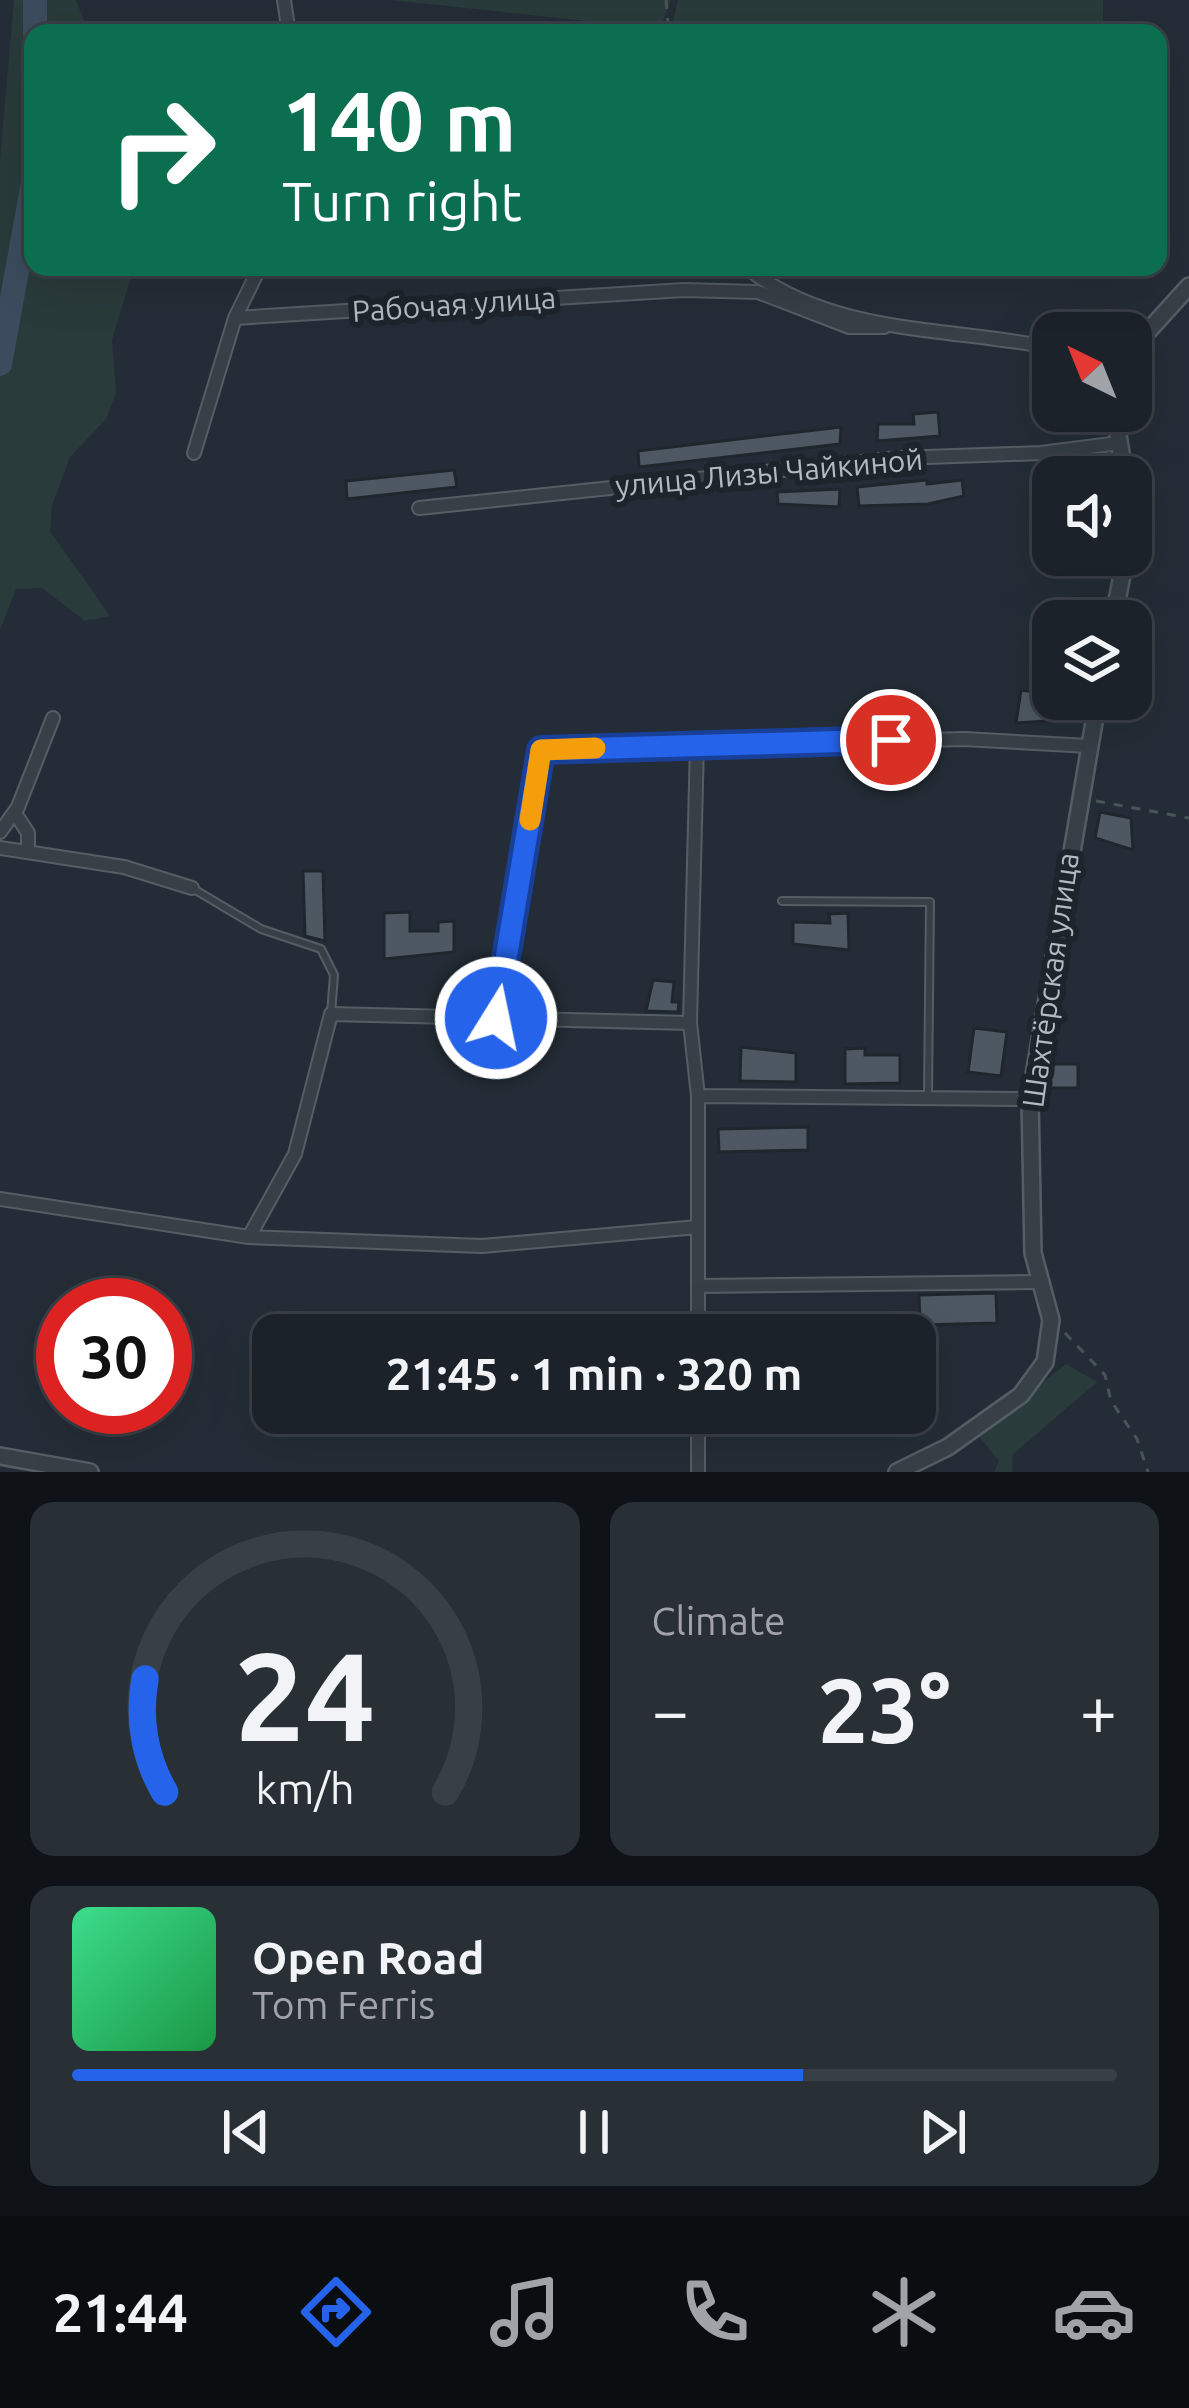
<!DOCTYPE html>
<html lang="en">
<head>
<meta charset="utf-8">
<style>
	:root { --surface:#1b2229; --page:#282f35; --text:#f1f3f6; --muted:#a0a4a8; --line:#393f46; --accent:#2563eb }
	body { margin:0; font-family:Ubuntu,sans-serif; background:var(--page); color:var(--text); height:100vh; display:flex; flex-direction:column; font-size:45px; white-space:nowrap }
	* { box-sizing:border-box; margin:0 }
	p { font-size:39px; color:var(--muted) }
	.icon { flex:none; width:66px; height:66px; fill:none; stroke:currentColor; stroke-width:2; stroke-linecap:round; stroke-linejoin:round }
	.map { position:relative; height:1472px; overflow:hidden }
	.panel { display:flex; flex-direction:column; gap:30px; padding:30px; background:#0f1317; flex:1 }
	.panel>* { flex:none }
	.hud { position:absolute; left:24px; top:24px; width:1143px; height:252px; border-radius:24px; box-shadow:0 12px 48px #0002,0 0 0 3px var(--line); background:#0b6e4f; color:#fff; overflow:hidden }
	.needle { width:78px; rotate:317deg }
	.tools { position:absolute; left:1032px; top:312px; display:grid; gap:24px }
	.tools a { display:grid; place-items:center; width:120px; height:120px; border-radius:24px; background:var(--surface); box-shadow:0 12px 48px #0002,0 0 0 3px var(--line); font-size:60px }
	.speed { position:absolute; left:36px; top:1278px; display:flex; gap:24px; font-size:60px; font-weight:700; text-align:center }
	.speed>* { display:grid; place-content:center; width:156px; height:156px; border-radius:50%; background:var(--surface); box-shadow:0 12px 48px #0002,0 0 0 3px var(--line); line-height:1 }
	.speed .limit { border:18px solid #d22; background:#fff; color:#111 }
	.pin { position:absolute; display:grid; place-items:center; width:102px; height:102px; color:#fff; margin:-51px; border:6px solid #fff; border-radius:50%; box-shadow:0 3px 12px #0007 }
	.me { position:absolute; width:132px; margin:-66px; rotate:10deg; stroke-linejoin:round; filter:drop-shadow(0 0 9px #0008) }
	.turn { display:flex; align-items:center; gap:42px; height:252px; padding:0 60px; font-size:54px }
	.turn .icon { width:156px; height:156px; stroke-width:2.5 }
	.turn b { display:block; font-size:84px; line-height:102px }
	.big { font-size:90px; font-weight:600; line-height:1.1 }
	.panel .widget { flex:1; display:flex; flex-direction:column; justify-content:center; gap:18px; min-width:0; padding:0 42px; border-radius:24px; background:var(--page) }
	.panel .dial { align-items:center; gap:0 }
	.dial svg { height:312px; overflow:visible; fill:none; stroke:var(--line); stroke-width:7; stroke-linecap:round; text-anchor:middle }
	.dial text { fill:var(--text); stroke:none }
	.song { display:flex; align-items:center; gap:36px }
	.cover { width:144px; height:144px; border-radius:18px; background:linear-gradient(135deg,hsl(150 70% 55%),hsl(140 70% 35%)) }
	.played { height:12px; border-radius:6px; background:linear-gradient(90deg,var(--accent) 70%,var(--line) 70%) }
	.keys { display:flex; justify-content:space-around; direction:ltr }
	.heat { display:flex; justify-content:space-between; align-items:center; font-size:66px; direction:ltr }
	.panel .tiles { flex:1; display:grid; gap:30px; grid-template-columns:1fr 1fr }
	.widget:last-child { grid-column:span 2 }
	.trip { position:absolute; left:252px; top:1314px; width:684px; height:120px; border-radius:24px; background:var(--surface); box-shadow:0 12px 48px #0002,0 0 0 3px var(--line); font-weight:600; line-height:120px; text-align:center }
	.tab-bar { display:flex; height:192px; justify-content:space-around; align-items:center; background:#0b0e10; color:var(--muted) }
	.tab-bar .icon { width:84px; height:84px }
	.tab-bar .current { color:var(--accent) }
	.tab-bar b { font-size:54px; color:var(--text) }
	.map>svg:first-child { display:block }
</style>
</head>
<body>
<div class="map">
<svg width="1189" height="1472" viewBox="0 0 1189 1472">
	<rect width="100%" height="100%" fill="#242d37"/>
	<path fill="#293b3a" d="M 14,0 L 76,0 L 89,33 L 33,33 L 33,267 L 134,267 L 112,340 L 116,393 L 106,419 L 70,457 L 52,505 L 50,531 L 110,616 L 85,621 L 42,588 L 16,589 L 0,630 L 0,159 Z
		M 392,0 L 671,0 L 660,29 Z
		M 678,0 L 1103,0 L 1103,33 L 670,33 Z
		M 1066,1364 L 1097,1382 L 1013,1454 L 1012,1472 L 994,1472 L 999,1461 L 978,1435 Z"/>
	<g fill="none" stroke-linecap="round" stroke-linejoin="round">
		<path stroke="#3c4c5e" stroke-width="24" d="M 35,33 L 35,0
			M 0,364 L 33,183"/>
	</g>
	<path fill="#4d5862" stroke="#1f262e" stroke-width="3" d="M 938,412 L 940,436 L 877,441 L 878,424 L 914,424 L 913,414 Z
		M 841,427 L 840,444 L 639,467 L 638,451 Z
		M 454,470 L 457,487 L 347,499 L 346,481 Z
		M 927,480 L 927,484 L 962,480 L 964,496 L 928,504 L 859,506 L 857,487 Z
		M 840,489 L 839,507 L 778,504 L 777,492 Z
		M 1021,690 L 1050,694 L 1046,721 L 1016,723 Z
		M 1100,812 L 1131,818 L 1133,850 L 1095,838 Z
		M 303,871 L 323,871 L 325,941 L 305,936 Z
		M 410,912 L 410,931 L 438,931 L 438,922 L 454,921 L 454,952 L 384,959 L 384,913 Z
		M 848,913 L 849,950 L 793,944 L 793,922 L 830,923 L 829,914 Z
		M 653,980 L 674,982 L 672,1002 L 679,1002 L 678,1012 L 646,1011 Z
		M 974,1028 L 1007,1032 L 1001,1076 L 968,1072 Z
		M 741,1047 L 796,1053 L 796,1082 L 740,1081 Z
		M 865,1048 L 865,1055 L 900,1055 L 900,1083 L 845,1084 L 845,1049 Z
		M 1048,1064 L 1078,1064 L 1078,1088 L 1046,1088 Z
		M 808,1127 L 808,1150 L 719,1152 L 718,1129 Z
		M 996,1293 L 997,1323 L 920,1325 L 919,1295 Z"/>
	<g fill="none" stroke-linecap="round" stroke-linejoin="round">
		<g stroke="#555d65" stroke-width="10">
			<path id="service" d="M 192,888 L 261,929 L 321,949 L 334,975 L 331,1014
				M 782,901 L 930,902 L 928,1095"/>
		</g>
		<g stroke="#555d65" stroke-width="16">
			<path id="minor" d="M 284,0 L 289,33
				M 746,267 C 832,336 951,327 1053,348
				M 235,318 L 684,290 L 758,292 L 849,327 L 884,327
				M 194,453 L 235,318 L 260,267
				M 419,508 L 899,458 L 1041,453 L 1119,443
				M 15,813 L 28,833 L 28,851
				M 0,832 L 18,807 L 53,718
				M 0,848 L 124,867 L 192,888
				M 497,1018 L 541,750 L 964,739 L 1089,746
				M 690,1023 L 697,744
				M 0,1199 L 249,1237 L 482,1246 L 698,1227
				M 249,1237 L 295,1154 L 331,1014 L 690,1023 L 698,1096 L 1030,1099
				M 698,1286 L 1040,1282
				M 698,1335 L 698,1096
				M 698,1413 L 698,1472"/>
		</g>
		<g stroke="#555d65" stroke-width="20">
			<path id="tertiary" d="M 1131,350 L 1189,286
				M 1114,411 L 1125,477
				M 1113,621 L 1126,555
				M 0,1456 L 90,1472
				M 897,1472 L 948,1447 L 1021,1395 L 1045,1362 L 1051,1320 L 1033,1253 L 1030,1099 L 1098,699"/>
		</g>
		<path stroke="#465657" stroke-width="3" stroke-dasharray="9 9" stroke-linecap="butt" d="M 666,0 L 669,33
			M 399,33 L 434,24 L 489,33
			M 1096,801 L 1189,818
			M 1065,1333 L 1105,1375 L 1111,1401 L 1137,1439 L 1148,1472"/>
		<use href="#service" stroke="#373f47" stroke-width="6"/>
		<use href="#minor" stroke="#373f47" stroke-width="12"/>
		<use href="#tertiary" stroke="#373f47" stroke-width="15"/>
	</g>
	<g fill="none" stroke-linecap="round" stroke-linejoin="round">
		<g stroke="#184099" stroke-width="30">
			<path id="route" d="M 496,1018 L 541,750 L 891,740"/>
		</g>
		<use href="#route" stroke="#2563eb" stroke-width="21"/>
		<path stroke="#f59e0b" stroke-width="21" d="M 530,820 L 541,750 L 595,748"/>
	</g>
	<g text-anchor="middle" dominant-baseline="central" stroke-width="12" stroke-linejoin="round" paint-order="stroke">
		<g font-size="30" fill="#b2bac3" stroke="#1d242c">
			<text transform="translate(454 304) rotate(-4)">Рабочая улица</text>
			<text transform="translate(769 472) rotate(-5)">улица Лизы Чайкиной</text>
			<text transform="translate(1050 980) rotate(-82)">Шахтёрская улица</text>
		</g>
	</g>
</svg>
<div class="tools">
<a><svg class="needle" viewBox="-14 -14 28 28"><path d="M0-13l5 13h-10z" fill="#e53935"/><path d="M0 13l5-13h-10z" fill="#a0a4a8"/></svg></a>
<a><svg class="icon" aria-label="sound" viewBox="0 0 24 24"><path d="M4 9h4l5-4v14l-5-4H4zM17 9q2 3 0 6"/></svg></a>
<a><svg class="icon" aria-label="layers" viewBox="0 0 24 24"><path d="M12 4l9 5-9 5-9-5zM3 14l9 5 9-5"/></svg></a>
</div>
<div class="speed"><div class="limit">30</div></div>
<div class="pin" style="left:891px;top:740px;background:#d93025"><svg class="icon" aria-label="arrive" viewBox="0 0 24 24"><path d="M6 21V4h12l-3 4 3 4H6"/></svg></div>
<svg class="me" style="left:496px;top:1018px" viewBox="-20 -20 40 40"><circle r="17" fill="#2563eb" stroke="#fff" stroke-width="3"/><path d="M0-11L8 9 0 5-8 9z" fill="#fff"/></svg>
<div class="trip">21:45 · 1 min · 320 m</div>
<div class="hud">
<div class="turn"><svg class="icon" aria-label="right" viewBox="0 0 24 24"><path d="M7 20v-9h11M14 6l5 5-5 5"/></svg><div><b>140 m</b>Turn right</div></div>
</div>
</div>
<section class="panel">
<div class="tiles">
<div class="widget dial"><svg viewBox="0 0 100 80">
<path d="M14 69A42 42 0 1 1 86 69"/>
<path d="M14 69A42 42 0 0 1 9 40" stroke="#2563eb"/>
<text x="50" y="56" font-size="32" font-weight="700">24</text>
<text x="50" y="72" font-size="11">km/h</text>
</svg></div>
<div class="widget"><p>Climate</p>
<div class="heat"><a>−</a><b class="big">23°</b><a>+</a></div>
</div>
<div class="widget">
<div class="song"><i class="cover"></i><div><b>Open Road</b><p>Tom Ferris</p></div></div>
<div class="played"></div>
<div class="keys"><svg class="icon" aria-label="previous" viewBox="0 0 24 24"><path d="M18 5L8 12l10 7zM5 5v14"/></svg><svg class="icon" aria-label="pause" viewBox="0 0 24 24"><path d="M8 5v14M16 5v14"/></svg><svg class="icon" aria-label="next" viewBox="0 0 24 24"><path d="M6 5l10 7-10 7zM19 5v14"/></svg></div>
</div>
</div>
</section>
<nav class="tab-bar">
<b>21:44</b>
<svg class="icon current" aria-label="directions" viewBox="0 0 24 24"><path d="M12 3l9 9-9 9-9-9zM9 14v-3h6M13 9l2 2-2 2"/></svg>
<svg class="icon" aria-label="music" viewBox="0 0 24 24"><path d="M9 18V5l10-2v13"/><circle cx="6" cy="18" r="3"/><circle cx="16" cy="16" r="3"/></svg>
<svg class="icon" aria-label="phone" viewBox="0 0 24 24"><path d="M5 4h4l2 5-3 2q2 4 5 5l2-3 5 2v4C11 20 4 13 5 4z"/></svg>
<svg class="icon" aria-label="climate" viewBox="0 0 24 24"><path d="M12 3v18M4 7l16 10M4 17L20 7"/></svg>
<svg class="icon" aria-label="car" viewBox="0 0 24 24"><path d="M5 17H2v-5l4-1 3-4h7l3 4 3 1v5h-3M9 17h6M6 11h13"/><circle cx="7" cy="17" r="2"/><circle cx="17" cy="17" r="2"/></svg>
</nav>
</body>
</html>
